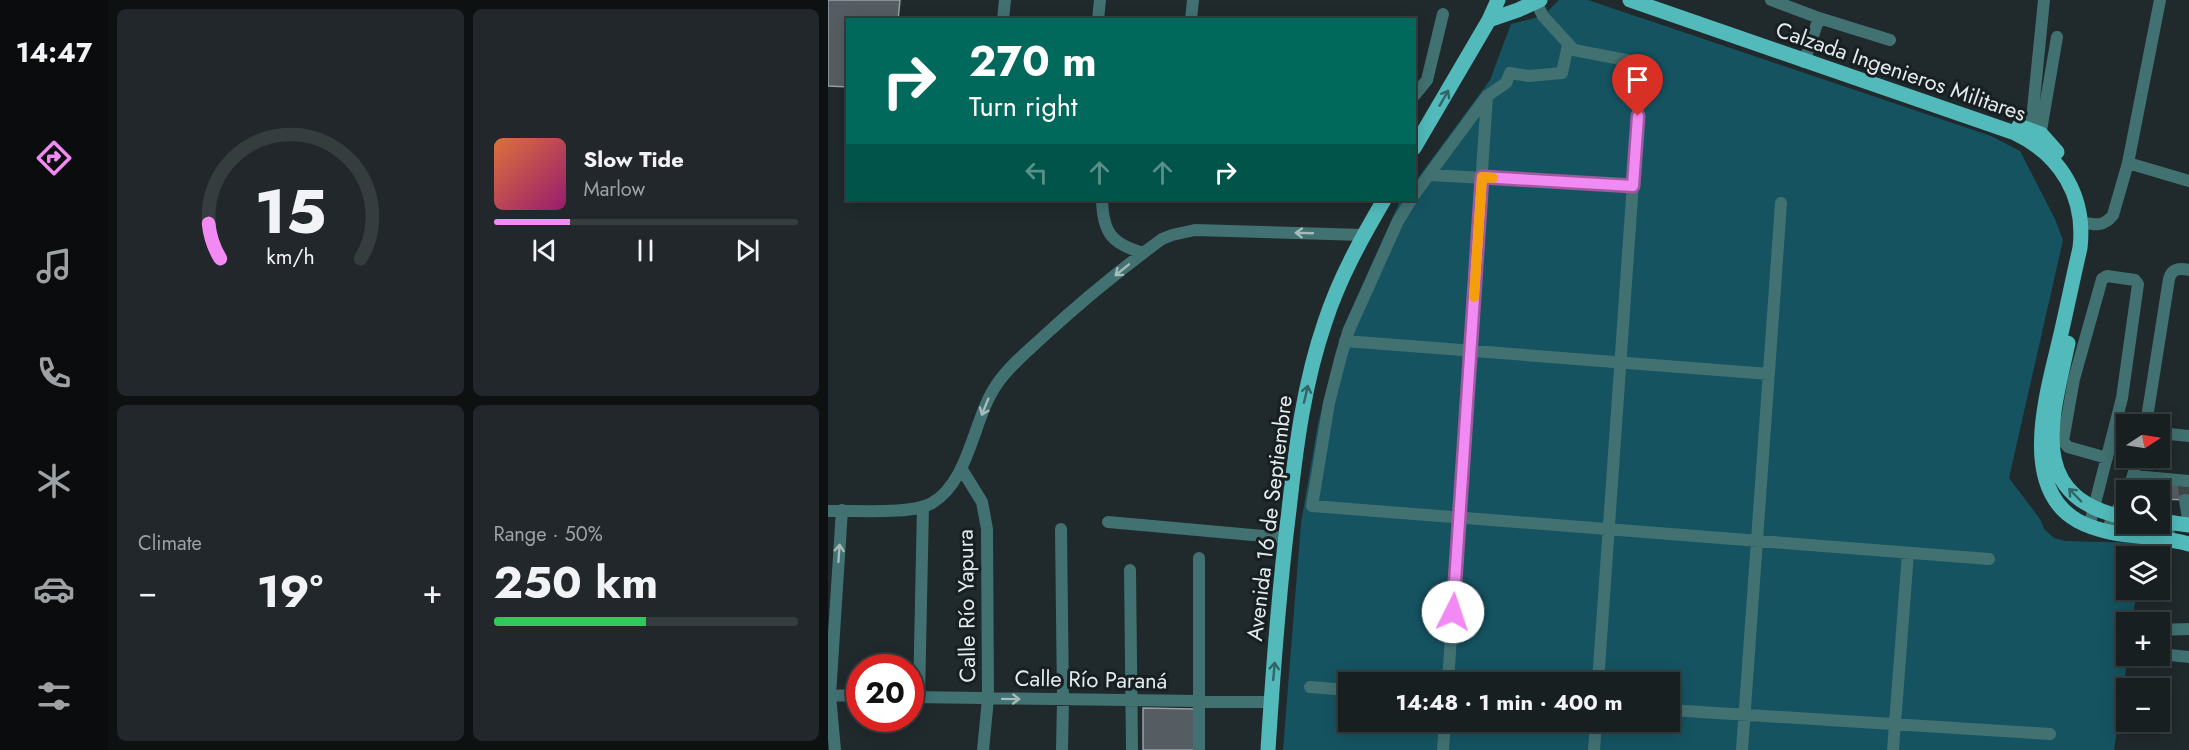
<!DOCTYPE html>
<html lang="en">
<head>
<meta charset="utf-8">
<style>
	:root { --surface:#181f21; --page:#21272a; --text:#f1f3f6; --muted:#9fa2a5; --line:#363d3f; --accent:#f28af3 }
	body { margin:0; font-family:Jost,sans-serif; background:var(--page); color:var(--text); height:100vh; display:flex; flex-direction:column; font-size:22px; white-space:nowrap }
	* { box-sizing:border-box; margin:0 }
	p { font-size:20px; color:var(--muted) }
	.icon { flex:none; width:33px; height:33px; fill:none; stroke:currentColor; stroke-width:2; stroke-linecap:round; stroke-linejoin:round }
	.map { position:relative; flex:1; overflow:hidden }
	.drawer { display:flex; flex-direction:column; gap:9px; padding:9px; background:#0d1112; width:720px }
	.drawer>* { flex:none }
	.banner { position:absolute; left:18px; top:18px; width:570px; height:183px; border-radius:0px; box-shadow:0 3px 15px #0003,0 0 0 2px var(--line); background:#00695c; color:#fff; overflow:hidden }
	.needle { width:39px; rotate:78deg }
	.controls { position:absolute; left:1288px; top:414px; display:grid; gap:12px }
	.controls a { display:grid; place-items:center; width:54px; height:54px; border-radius:0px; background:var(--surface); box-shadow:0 3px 15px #0003,0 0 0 2px var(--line); font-size:30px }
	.speed { position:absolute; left:18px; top:654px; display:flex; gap:12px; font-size:30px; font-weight:700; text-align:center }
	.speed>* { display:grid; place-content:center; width:78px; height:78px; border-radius:50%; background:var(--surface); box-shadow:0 3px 15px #0003,0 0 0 2px var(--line); line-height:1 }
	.speed .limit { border:9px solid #d22; background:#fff; color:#111 }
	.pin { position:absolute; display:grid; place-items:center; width:51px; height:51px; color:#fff; margin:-62px -26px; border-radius:50% 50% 50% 0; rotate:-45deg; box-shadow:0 0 6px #0007 }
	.pin .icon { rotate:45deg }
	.me { position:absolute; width:66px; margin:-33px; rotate:4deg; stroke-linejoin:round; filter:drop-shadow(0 0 4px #0008) }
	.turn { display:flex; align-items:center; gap:21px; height:126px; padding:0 24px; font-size:27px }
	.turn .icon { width:78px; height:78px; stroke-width:2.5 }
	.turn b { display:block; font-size:42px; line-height:51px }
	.lanes { display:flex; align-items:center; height:57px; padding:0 24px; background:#0003; justify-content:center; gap:30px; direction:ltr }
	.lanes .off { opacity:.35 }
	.big { font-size:45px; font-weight:700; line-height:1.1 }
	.drawer .tile { flex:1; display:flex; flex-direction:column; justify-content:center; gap:9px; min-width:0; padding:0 21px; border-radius:9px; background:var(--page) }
	.drawer .dial { align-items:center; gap:0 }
	.dial svg { height:156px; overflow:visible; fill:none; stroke:var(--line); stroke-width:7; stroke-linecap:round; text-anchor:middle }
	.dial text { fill:var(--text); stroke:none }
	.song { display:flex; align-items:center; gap:18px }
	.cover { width:72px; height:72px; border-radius:9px; background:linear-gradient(135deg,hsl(20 70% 55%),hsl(320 70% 35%)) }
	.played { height:6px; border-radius:3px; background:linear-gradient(90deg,var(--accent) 25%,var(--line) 25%) }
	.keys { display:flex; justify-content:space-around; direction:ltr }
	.heat { display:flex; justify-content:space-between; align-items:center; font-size:33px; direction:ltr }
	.charge { height:9px; border-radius:4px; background:linear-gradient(90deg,#34c759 50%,var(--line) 0) }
	.drawer .tiles { flex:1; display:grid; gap:9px; grid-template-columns:repeat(2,1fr) }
	.trip { position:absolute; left:510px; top:672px; width:342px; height:60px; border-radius:0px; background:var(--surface); box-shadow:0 3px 15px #0003,0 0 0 2px var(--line); font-weight:700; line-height:60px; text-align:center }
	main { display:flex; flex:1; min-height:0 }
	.dock { display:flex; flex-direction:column; width:108px; justify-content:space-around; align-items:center; background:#0a0c0d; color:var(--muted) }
	.dock .icon { width:42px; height:42px }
	.dock .selected { color:var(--accent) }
	.dock b { font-size:27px; color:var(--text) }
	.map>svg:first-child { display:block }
</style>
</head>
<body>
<main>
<nav class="dock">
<b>14:47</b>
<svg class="icon selected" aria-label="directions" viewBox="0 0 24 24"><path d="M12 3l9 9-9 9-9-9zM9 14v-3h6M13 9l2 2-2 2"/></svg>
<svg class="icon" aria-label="music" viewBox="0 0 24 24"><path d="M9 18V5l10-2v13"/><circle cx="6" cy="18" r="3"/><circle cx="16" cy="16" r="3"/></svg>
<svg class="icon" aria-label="phone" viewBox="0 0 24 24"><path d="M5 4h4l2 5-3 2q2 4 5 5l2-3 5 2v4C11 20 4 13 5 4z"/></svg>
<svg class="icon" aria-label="climate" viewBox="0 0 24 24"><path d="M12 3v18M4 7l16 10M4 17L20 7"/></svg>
<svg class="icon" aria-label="car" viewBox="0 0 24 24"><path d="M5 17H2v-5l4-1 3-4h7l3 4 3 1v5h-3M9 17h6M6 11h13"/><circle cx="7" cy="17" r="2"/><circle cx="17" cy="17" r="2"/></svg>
<svg class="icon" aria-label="filters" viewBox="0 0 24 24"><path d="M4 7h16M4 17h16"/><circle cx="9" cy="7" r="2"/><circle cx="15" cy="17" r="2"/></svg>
</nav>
<section class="drawer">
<div class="tiles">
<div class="tile dial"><svg viewBox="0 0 100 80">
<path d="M14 69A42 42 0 1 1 86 69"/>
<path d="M14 69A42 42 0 0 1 8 51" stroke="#f28af3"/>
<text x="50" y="56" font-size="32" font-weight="700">15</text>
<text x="50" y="72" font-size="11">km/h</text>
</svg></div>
<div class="tile">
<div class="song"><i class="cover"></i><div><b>Slow Tide</b><p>Marlow</p></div></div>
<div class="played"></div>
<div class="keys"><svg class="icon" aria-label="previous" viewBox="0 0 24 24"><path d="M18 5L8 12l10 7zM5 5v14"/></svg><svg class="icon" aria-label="pause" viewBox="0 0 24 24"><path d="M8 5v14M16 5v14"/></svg><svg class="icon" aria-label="next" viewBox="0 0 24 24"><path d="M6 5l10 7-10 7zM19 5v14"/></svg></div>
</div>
<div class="tile"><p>Climate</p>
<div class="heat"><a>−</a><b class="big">19°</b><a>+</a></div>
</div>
<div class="tile"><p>Range · 50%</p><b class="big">250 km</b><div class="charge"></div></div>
</div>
</section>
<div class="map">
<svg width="1361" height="750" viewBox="0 0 1361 750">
	<rect width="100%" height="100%" fill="#20292c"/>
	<path fill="#155361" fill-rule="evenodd" d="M 731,0 L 760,0 L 1163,136 L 1192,151 L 1227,219 L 1235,240 L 1181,478 L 1212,519 L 1216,529 L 1226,538 L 1237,541 L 1316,543 L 1314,556 L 1299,556 L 1299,590 L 1309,590 L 1304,622 L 1299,622 L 1300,656 L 1286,750 L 455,750 L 473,523 L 490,424 L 514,330 L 572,201 L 573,200 L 586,200 L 587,182 L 662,80 L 683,24 L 715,16 ZM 520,682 L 842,682 L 842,722 L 520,722 Z"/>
	<path fill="#555d62" stroke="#97a0a6" stroke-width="1.5" d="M 0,0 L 72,0 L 70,20 L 20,20 L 20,87 L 0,86 Z
		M 1316,479 L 1361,483 L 1361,500 L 1332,499 L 1332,490 L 1315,490 Z
		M 315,708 L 366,709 L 366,750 L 315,750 Z"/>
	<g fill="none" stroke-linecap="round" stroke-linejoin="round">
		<path stroke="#3e4649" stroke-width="12" stroke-dasharray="12 6" stroke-linecap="butt" d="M 1331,480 L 1334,499
			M 1356,483 L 1357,500"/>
		<path stroke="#427171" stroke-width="12" d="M 943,0 L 991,18
			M 708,2 L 715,16 L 746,50 L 808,62 L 813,69 L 770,682
			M 175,20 L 177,0
			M 270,20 L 272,0
			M 363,20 L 365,0
			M 976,62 L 991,18 L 1062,40
			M 586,96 L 599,80 L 615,14
			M 1202,139 L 1216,0
			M 1211,142 L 1229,37
			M 1300,163 L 1361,181
			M 601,175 L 805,186
			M 586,195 L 659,96 L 678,83 L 682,73 L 701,76 L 734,73 L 740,45
			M 274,200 C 275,233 284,244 315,253
			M 583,200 L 570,221 L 521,330 L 513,356 L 501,403 L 484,506 L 1161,559
			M 1253,222 C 1267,225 1276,227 1285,215 L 1300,163 L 1332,0
			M 517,341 L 941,374
			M 1318,424 L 1341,279 C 1344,268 1352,268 1361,270
			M 1332,433 L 1361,436
			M 133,468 L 154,502 L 159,529 L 160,699 L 155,750
			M 1306,476 L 1361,481
			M 1303,482 L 1310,458
			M 1334,499 L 1342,539
			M 1357,500 L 1361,525
			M 0,511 C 25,510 84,515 104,503 C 142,481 145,418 169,384 C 182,365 200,351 217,335 C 254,301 293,269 334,239 L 344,235 L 367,230 L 535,235
			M 280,522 L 457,538
			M 1261,527 L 1294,398 L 1310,284 L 1307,280 L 1279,276 L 1274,279 L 1246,379 L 1235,441 L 1240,447 L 1279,458
			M 233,529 L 235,700 L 234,750
			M 1278,531 L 1299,492
			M 302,570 L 304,750
			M 1332,630 L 1361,629
			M 1332,654 L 1361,657
			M 620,682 L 659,96
			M 482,687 L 520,690
			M 0,695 L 32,696
			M 82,697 L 443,702
			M 91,697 L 95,507
			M 842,710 L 1222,734
			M 7,750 L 2,695 L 14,510
			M 371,750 L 371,558
			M 615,750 L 617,722
			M 766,750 L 768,722
			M 914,750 L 953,203
			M 1065,750 L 1080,553"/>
		<path stroke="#52baba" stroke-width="15" d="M 802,0 L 1187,133 C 1233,155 1258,197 1252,248 C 1245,278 1239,308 1232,338 C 1220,390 1189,487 1250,521 C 1283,539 1325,534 1361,544
			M 661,20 L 690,10 L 712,0
			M 1191,126 L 1213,134 L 1229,152
			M 586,148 L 661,20 L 670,0
			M 1240,343 C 1224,418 1196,498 1299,518
			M 1332,521 L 1361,525
			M 440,750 C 445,670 451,589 461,510 C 468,446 476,383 497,322 C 511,279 533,239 556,200"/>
	</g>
	<defs><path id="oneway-shaft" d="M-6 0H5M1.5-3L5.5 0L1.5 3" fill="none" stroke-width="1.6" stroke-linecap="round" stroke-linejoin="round" transform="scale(1.5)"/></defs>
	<g stroke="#326566">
		<use href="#oneway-shaft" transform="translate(616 98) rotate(-60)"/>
		<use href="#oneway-shaft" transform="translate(478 394) rotate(-77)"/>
		<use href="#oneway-shaft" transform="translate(1247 495) rotate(-134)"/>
		<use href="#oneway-shaft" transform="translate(446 671) rotate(-85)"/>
	</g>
	<g stroke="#a4babb">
		<use href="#oneway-shaft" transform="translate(476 233) rotate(-178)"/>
		<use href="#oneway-shaft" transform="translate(294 270) rotate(141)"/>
		<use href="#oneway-shaft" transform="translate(157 407) rotate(112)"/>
		<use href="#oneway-shaft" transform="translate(11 553) rotate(-86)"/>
		<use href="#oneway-shaft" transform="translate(183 699) rotate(1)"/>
	</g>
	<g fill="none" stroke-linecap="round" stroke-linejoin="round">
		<g stroke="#9d5a9e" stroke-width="15">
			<path id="route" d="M 625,612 L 654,177 L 805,186 L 810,116"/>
		</g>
		<use href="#route" stroke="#f28af3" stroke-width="10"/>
		<path stroke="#f59e0b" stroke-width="10" d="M 646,297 L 654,177 L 665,178"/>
	</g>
	<g text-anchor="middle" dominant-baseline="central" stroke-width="6" stroke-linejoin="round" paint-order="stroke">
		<g font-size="22" fill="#e5ebed" stroke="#171f22">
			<text transform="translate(1073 71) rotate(19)">Calzada Ingenieros Militares</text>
			<text transform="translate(441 518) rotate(-83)">Avenida 16 de Septiembre</text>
			<text transform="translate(138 606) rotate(-91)">Calle Río Yapura</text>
			<text transform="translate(263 679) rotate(1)">Calle Río Paraná</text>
		</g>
	</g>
</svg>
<div class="controls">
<a><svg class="needle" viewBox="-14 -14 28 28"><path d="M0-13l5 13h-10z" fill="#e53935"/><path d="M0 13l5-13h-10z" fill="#9fa2a5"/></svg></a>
<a><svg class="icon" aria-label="search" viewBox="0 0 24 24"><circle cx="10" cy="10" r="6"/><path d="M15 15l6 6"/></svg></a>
<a><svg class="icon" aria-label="layers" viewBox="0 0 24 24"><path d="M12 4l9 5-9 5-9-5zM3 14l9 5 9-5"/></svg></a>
<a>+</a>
<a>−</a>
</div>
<div class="speed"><div class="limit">20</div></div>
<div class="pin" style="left:810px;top:116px;background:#d93025"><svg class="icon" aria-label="arrive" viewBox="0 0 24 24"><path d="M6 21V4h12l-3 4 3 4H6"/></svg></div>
<svg class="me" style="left:625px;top:612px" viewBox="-20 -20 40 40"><circle r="19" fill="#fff"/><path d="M0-13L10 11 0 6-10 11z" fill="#f28af3"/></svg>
<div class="trip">14:48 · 1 min · 400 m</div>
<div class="banner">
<div class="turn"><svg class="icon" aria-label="right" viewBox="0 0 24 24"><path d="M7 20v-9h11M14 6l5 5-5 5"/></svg><div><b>270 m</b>Turn right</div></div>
<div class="lanes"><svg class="icon off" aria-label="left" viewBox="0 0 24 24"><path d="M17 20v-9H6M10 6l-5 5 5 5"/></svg><svg class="icon off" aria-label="ahead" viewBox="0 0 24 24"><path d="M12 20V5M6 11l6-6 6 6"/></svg><svg class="icon off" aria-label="ahead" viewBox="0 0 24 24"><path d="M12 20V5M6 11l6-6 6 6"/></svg><svg class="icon" aria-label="right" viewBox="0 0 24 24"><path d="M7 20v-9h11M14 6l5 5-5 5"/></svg></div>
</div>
</div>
</main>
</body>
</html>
